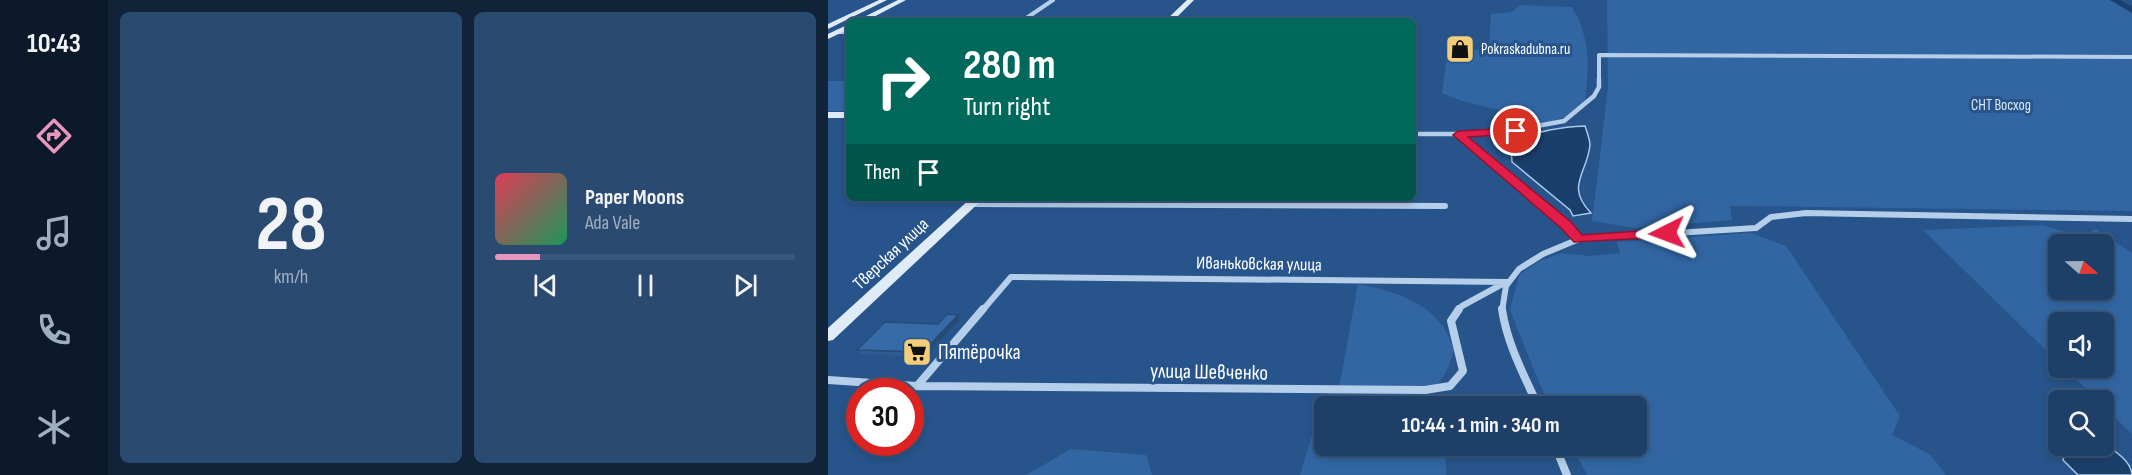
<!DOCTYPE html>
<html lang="en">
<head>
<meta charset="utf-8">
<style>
	:root { --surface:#1d3f68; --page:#2a4a71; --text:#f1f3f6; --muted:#a0afc0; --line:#3b587c; --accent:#e797bd }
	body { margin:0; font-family:"Sofia Sans Condensed",sans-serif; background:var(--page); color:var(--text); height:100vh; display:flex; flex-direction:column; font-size:22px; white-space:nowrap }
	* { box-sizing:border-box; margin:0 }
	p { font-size:20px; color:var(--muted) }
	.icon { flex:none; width:33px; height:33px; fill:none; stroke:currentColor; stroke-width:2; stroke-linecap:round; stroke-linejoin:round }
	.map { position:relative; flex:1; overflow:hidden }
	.drawer { display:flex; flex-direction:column; gap:12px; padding:12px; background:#102339; width:720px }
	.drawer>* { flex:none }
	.banner { position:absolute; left:18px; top:18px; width:570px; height:183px; border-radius:9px; box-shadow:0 3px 9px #0003,0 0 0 2px var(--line); background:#00695c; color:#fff; overflow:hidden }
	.needle { width:39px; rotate:110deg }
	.buttons { position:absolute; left:1220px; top:234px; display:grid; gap:12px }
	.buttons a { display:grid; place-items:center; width:66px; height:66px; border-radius:9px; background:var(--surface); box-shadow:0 3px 9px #0003,0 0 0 2px var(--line); font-size:30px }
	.speed { position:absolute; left:18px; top:378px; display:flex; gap:12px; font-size:30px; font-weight:700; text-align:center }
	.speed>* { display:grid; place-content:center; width:78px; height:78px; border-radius:50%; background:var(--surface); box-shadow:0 3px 9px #0003,0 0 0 2px var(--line); line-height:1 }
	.speed .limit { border:9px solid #d22; background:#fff; color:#111 }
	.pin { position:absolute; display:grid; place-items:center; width:51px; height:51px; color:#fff; margin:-26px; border:3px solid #fff; border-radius:50%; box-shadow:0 2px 6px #0007 }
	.me { position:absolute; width:66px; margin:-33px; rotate:267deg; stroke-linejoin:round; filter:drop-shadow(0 0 4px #0008) }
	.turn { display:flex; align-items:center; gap:21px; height:126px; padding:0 18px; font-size:27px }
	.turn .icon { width:78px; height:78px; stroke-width:2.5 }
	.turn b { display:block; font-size:42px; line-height:51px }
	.then { display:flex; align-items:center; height:57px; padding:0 18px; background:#0003; gap:12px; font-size:22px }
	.drawer .widget { flex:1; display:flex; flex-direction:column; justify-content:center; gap:9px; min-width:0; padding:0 21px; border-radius:9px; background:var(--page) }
	.drawer .dial { align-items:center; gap:0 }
	.dial b { font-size:78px; line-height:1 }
	.song { display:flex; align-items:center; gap:18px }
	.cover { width:72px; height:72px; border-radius:9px; background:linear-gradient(135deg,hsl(350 70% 55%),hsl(150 70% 35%)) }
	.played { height:6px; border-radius:3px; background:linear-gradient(90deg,var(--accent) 15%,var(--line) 15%) }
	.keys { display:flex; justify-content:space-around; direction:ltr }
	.drawer .tiles { flex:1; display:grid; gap:12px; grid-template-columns:repeat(2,1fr) }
	.trip { position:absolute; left:486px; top:396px; width:333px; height:60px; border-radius:9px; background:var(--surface); box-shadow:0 3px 9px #0003,0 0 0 2px var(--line); font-weight:700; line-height:60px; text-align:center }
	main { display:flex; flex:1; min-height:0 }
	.tab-bar { display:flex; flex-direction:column; width:108px; justify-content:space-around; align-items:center; background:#0c192a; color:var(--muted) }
	.tab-bar .icon { width:42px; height:42px }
	.tab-bar .on { color:var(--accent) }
	.tab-bar b { font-size:27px; color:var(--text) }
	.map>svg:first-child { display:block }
</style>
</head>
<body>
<main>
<nav class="tab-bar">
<b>10:43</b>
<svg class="icon on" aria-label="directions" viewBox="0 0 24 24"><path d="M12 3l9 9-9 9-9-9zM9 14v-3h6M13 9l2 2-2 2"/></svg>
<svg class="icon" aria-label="music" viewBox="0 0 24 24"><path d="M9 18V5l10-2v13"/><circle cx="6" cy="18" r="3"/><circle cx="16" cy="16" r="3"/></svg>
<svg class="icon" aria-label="phone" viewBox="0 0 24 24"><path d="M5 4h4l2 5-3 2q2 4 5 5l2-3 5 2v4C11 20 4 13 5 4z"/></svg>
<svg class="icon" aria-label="climate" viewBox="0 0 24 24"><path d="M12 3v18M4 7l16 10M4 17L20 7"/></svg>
</nav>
<section class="drawer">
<div class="tiles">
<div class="widget dial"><b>28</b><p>km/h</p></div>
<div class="widget">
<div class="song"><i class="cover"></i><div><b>Paper Moons</b><p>Ada Vale</p></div></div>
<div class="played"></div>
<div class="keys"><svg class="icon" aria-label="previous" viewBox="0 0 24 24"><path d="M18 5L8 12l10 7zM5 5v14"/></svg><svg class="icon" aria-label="pause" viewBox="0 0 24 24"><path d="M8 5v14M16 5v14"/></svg><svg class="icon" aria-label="next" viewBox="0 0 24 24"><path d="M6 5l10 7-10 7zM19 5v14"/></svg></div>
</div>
</div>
</section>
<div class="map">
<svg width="1304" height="475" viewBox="0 0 1304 475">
	<rect width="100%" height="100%" fill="#27548b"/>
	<path fill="#3166a3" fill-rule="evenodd" d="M 779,0 L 1286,0 L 1304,11 L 1304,211 L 902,206 L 904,220 L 807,228 L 764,221 L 780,88 Z
		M 692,5 L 744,7 C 763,38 761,68 757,103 L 743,115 L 708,127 L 679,112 L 634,101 L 614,93 L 620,51 L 661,49 L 663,14 L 683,12 Z
		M 0,81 L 21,81 L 21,111 L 0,111 Z
		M 1215,225 L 1253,237 L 1268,229 L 1304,253 L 1304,434 L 1275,406 L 1275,400 L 1270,400 L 1236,368 L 1275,368 L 1275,322 L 1230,322 L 1230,362 L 1095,230 ZM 1275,244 L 1275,290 L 1230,290 L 1230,244 Z
		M 923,233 L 958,246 L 1072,416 L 1064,435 L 1103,455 L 1118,475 L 759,475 L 744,446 L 808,446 L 808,406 L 723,406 L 712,385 L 682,310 L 691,275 L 711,261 L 734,253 L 762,256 L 792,253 L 789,242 Z
		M 530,284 C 566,291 608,303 622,340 C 623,344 626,349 625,353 C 622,369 612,382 602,394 L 609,406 L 496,406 L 496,446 L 617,446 L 618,475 L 472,475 L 496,395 L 511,388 Z
		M 243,449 L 318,455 L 324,475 L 198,475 Z"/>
	<path fill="#1b3f6c" stroke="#aac9ea" stroke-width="1.5" d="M 757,126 C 759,132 762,140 762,145 C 759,174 737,186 763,213 L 745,216 L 742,210 L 684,162 L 683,145 C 704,131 733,127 757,126 Z
		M 1276,443 C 1287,452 1303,460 1304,475 L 1250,475 L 1235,460 L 1239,447 L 1275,446 Z"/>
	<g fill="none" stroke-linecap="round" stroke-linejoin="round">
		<path fill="#1b3f6c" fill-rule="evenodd" d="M 1282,0 L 1292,0 L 1304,7 L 1304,13 Z"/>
		<path stroke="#b5ceea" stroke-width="4" d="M 194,21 L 225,0
			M 9,32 L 21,32
			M 771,80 L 771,55 L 1304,57"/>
		<path stroke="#b5ceea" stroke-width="4.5" d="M 585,134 L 666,134 L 736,121 L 766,96 L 771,87 L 771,79
			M 630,135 L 686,182"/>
		<path stroke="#b5ceea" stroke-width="6" d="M 684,180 L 738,225 L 751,239
			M 144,204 L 617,206
			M 154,311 L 183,277 L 678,282
			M 630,311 L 634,306 L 678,282
			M 674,311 L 678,286 L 691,269 L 715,254 L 751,239 L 928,228 L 943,217 L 978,213 L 1304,219"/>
		<path stroke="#b5ceea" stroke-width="8" d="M 674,309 C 679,344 696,375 710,406
			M 0,380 L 89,386 L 597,390 L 622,386 L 635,371 L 623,321 L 631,309
			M 89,386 L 155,309
			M 727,446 L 739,475"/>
		<path fill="#e0ebf8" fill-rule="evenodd" d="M 51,0 L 59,0 L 0,29 L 0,24 Z
			M 70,0 L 78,0 L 38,21 L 28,21 Z
			M 359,0 L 366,0 L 345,21 L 337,21 Z
			M 21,24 L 21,29 L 0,39 L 0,34 Z
			M 0,112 L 21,112 L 21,118 L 0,118 Z
			M 143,198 L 156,198 L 5,340 L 0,341 L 0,328 Z"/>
	</g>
	<path fill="#2f5c90" d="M 132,319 L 97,357 L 32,354 L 29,350 L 110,324 Z"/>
	<path fill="#264b76" d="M 130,315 L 132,319 L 97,357 L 95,352 Z"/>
	<path fill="#376ba8" stroke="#264b76" stroke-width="1.5" d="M 119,314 L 130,315 L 95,352 L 29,350 L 57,322 L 110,324 Z"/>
	<path fill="#e11d48" stroke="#92132f" stroke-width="1.5" d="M 688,128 L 693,131 L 692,134 L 640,137 L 743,222 L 754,235 L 839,229 L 845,233 L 839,237 L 746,242 L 733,228 L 625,135 L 630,131 Z"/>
	<defs>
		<g id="shop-square" transform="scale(1.5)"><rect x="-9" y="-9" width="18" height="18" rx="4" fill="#f3ce7a" stroke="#27548b"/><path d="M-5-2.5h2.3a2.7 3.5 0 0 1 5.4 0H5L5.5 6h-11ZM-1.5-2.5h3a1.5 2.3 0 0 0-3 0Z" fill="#111"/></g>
		<g id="supermarket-square" transform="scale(1.5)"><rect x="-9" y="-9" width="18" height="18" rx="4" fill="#f3ce7a" stroke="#27548b"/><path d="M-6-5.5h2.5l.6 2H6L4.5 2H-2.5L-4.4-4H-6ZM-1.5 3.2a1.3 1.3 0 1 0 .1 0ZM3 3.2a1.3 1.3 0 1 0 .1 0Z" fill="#111"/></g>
	</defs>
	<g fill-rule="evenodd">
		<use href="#shop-square" x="632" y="49"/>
		<use href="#supermarket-square" x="89" y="352"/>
	</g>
	<g text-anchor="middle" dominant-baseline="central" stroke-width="6" stroke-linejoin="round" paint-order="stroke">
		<g font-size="15" fill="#fff" stroke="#27548b" text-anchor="start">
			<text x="653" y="49">Pokraskadubna.ru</text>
		</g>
		<g font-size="15" fill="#d9e8f8" stroke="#27548b">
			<text x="1173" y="105">СНТ Восход</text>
		</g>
		<g font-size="18" fill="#fff" stroke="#27548b">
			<text transform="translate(63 254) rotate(-43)">Тверская улица</text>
			<text transform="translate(431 264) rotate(1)">Иваньковская улица</text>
		</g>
		<g font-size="21" fill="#fff" stroke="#27548b" text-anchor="start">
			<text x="110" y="352">Пятёрочка</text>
		</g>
		<g font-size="21" fill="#fff" stroke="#27548b">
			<text transform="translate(381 372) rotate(1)">улица Шевченко</text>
		</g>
	</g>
</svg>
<div class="buttons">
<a><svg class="needle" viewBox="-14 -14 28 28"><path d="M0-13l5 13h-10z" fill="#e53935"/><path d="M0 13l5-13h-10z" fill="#a0afc0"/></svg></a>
<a><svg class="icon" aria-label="sound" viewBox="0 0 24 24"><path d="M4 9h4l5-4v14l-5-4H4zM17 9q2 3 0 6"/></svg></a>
<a><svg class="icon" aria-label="search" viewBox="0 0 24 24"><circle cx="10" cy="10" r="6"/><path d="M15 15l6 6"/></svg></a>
</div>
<div class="speed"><div class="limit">30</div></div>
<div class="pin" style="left:688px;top:131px;background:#d93025"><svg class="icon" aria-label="arrive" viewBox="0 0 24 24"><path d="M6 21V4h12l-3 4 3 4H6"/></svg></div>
<svg class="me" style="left:839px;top:233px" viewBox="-20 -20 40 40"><path d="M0-17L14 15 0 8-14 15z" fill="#e11d48" stroke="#fff" stroke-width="4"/></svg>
<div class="trip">10:44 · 1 min · 340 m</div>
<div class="banner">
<div class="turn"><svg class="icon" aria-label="right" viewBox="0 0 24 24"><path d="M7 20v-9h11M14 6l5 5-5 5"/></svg><div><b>280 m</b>Turn right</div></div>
<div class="then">Then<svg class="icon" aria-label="arrive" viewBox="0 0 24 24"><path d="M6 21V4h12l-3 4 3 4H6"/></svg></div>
</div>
</div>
</main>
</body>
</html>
